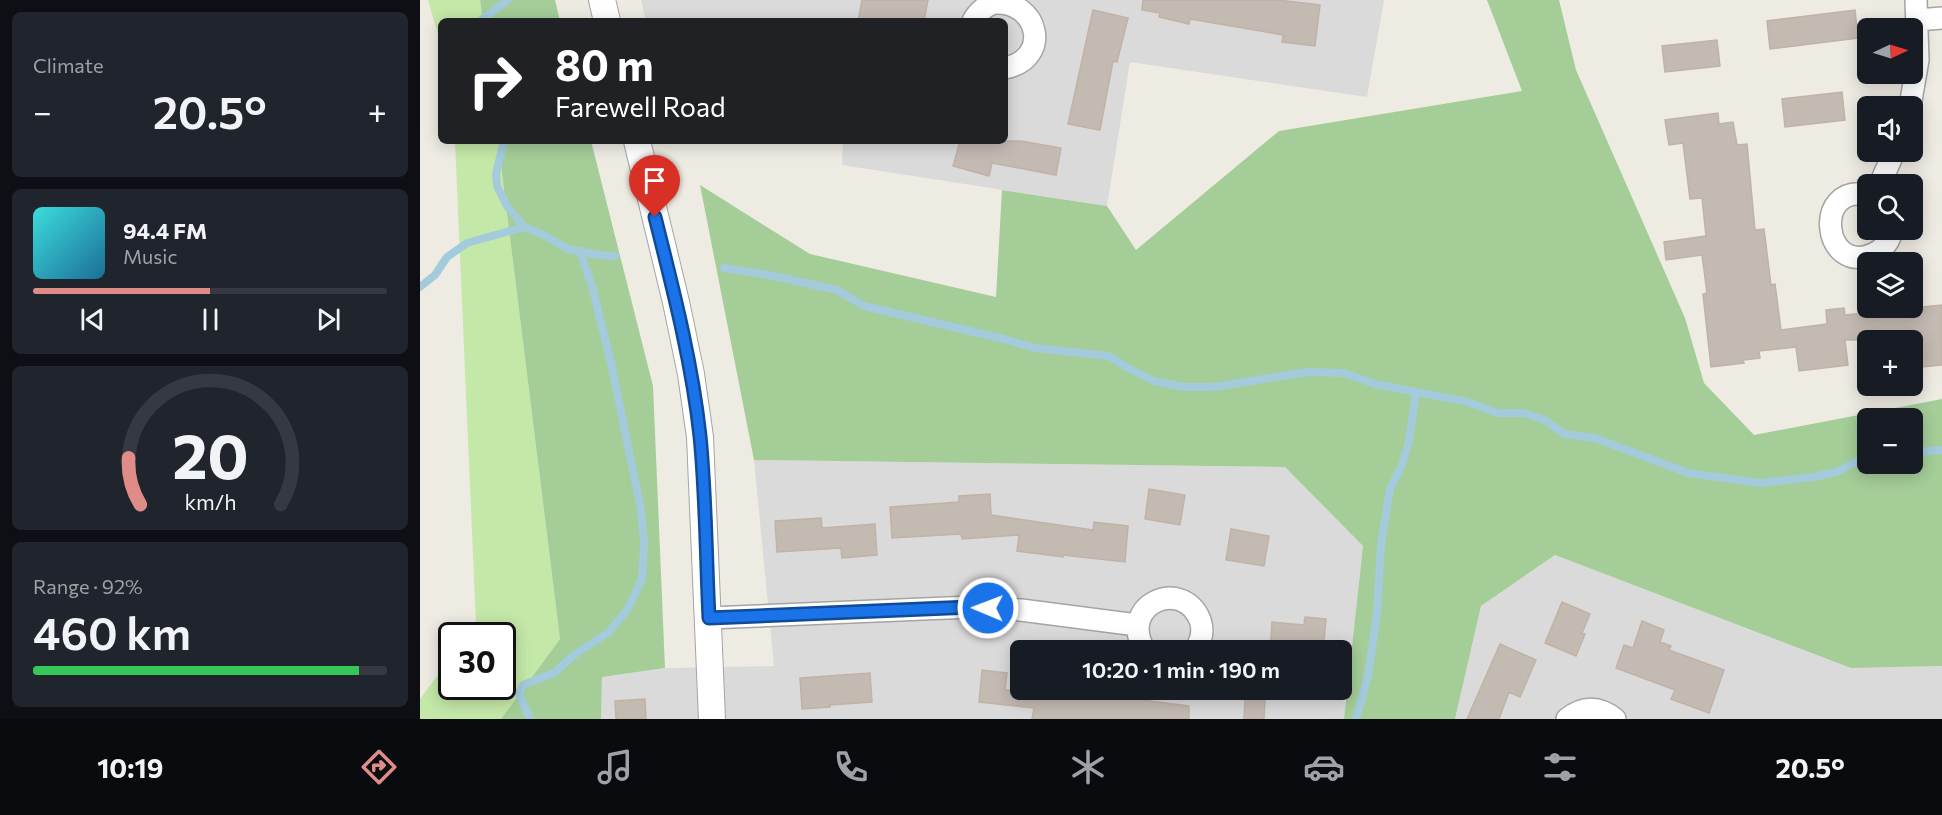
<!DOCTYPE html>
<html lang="en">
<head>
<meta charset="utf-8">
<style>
	:root { --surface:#171b24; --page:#20242c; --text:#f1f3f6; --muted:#9ea1a6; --line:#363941; --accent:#df8c88 }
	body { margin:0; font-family:Commissioner,sans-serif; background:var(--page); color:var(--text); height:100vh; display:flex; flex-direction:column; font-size:22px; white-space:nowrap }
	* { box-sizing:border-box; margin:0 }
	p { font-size:20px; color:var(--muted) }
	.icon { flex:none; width:33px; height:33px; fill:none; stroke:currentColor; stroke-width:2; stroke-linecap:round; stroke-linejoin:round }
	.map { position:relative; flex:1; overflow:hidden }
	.panel { display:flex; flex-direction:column; gap:12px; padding:12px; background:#0d0f14; width:420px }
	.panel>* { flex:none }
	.hud { position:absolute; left:18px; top:18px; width:570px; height:126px; border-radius:9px; box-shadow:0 3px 15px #0003; background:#202124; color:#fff; overflow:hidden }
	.needle { width:39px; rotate:86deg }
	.buttons { position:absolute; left:1437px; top:18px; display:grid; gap:12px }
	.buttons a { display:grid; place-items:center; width:66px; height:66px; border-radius:9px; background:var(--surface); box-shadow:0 3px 15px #0003; font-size:30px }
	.speed { position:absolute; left:18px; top:622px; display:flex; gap:12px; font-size:30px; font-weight:700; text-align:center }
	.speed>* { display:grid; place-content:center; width:78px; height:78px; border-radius:50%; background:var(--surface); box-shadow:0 3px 15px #0003; line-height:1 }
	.speed .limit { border:3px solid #111; border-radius:9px; background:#fff; color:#111 }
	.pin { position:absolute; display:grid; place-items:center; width:51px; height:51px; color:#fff; margin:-62px -26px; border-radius:50% 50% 50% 0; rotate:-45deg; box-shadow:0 0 6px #0007 }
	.pin .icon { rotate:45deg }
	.me { position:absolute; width:66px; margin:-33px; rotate:271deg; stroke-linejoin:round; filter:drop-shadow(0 0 4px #0008) }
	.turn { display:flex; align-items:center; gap:21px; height:126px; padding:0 18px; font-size:27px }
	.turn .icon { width:78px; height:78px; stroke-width:2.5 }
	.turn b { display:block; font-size:42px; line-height:51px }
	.big { font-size:45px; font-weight:600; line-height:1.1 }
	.panel .card { flex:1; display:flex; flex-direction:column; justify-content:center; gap:9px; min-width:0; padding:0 21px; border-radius:9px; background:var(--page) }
	.panel .dial { align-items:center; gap:0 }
	.dial svg { height:156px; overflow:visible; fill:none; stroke:var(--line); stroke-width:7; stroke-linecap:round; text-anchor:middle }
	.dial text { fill:var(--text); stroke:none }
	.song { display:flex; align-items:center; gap:18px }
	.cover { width:72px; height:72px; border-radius:9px; background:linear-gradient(135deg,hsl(180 70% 55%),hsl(200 70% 35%)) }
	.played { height:6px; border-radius:3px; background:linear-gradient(90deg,var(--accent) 50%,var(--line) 50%) }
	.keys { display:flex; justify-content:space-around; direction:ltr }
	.heat { display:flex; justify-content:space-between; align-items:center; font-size:33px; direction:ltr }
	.charge { height:9px; border-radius:4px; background:linear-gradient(90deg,#34c759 92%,var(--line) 0) }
	.trip { position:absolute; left:590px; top:640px; width:342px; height:60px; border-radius:9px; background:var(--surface); box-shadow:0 3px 15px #0003; font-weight:600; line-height:60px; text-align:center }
	.tabs { display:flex; height:96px; justify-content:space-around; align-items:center; background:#090b0e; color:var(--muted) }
	.tabs .icon { width:42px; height:42px }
	.tabs .selected { color:var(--accent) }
	.tabs b { font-size:27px; color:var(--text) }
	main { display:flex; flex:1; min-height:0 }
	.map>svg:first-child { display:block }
</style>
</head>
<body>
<main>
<section class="panel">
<div class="card"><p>Climate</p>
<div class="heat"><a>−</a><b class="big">20.5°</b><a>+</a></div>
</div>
<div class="card">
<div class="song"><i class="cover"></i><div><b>94.4 FM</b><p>Music</p></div></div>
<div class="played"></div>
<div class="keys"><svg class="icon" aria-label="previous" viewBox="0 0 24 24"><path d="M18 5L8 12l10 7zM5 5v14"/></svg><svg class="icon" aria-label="pause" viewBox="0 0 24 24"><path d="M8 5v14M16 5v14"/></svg><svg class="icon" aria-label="next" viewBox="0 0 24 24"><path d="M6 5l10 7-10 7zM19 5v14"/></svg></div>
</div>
<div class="card dial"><svg viewBox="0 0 100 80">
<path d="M14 69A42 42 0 1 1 86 69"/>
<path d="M14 69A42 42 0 0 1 8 45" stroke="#df8c88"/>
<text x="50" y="56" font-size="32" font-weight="700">20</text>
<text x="50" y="72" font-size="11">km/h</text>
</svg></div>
<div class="card"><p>Range · 92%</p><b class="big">460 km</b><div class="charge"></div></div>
</section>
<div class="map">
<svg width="1522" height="719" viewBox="0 0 1522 719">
	<rect width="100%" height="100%" fill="#eeebe3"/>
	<path fill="#dbdada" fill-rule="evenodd" d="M 221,0 L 964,0 L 947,97 L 710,62 L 687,206 L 422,165 L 423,141 L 585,141 L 585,21 L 226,21 Z
		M 334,460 L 865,467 L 943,546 L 924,719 L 181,719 L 182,677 L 245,668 L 354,666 ZM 600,651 L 921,651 L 921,690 L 600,690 Z
		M 1135,555 L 1431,668 L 1522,666 L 1522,719 L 1035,719 L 1061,606 Z"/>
	<path fill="#c4e8a8" d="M 8,0 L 60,0 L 63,21 L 21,21 L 21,45 Z
		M 35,141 L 78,141 L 140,639 L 81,719 L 0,719 L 0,699 L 31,657 L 32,687 L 82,687 L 82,636 L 47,636 L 56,624 Z"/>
	<path fill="#a4cd98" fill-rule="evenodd" d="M 60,0 L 135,0 L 140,21 L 63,21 Z
		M 1067,0 L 1139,0 L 1156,70 L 1265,318 L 1284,383 L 1334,435 L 1522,399 L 1522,666 L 1431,668 L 1135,555 L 1061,606 L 1035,719 L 924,719 L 943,546 L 865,467 L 334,460 L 280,185 L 390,254 L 576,297 L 582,190 L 687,206 L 716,250 L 859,131 L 1102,91 ZM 1448,418 L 1492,418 L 1492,464 L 1448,464 Z
		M 78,141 L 171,141 L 233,386 L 245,668 L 182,677 L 181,719 L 81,719 L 140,639 Z"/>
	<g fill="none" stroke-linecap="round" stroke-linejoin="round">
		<path stroke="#a3cbdc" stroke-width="8" d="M 60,21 L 88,0
			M 84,141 L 76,174 L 77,186 L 87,206 L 104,227 L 122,234 L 148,249 L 178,255 L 195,256
			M 304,268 L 344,274 L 417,290 L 444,306 L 584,339 L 615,348 L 689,356 L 706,367 L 734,381 L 764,387 L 794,387 L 886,372 L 924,373 L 955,384 L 1048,402 L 1077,413 L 1104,413 L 1125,420 L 1144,434 L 1175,438 L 1268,473 L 1340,483 L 1394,477 L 1419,471 L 1448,455
			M 0,287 L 15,275 L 27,257 L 47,243 L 104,227
			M 1492,452 L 1522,450
			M 110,719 L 99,694 L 103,685 L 134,673 L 154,655 L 189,632 L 207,610 L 222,579 L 224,543 L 221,510 L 191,363 L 173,290 L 160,251
			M 936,719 L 948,676 L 957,613 L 961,544 L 970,489 L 982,465 L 989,441 L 996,392"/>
	</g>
	<path fill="#c3bab2" stroke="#c0b3a5" stroke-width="1.5" d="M 442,0 L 508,0 L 504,21 L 438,21 Z
		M 723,0 L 858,0 L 900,5 L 895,46 L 862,42 L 863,35 L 770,19 L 769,24 L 739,17 L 740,13 L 722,10 Z
		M 673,10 L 708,18 L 697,62 L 693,61 L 680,130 L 648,124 Z
		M 1435,10 L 1438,38 L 1350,49 L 1347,21 Z
		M 1297,40 L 1300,66 L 1245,72 L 1242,46 Z
		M 1422,92 L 1425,120 L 1365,127 L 1362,99 Z
		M 1298,113 L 1299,124 L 1313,122 L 1317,145 L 1327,144 L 1335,230 L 1344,229 L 1351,285 L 1355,284 L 1361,330 L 1407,324 L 1406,310 L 1424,308 L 1425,315 L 1522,305 L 1522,365 L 1492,368 L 1492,340 L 1425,340 L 1428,365 L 1379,371 L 1376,347 L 1339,351 L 1340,358 L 1323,360 L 1324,363 L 1291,367 L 1283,294 L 1287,293 L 1282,255 L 1246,260 L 1244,242 L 1286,236 L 1282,198 L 1270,199 L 1263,143 L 1249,145 L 1245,120 Z
		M 540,141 L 601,141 L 641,148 L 636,175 L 572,163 L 569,176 L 533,166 Z
		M 729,489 L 765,495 L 760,525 L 725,519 Z
		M 570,494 L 571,515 L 673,530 L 674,522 L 708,526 L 705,562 L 643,555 L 643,557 L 597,551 L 599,535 L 542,539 L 541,534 L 472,538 L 470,507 L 539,502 L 539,496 Z
		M 401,518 L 402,528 L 455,524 L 457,555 L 422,558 L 421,548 L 357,552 L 355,521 Z
		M 811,529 L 849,536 L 844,566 L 806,560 Z
		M 1142,602 L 1170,614 L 1162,633 L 1165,634 L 1156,656 L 1125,643 Z
		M 885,617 L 906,619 L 903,651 L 850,651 L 852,622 L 884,625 Z
		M 1222,621 L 1244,630 L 1240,642 L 1251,646 L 1249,650 L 1304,670 L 1289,713 L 1251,699 L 1255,690 L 1196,668 L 1204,645 L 1213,648 Z
		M 1080,644 L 1116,660 L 1100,697 L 1089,692 L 1079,719 L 1047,719 Z
		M 562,670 L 587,673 L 585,690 L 644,690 L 769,706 L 769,719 L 612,719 L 614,708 L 559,702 Z
		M 450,673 L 452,702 L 410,705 L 410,707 L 382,709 L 380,678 Z
		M 825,698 L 845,699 L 844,719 L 824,719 Z
		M 225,699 L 226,719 L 196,719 L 195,701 Z"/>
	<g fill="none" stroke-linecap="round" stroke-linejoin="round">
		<g stroke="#a4a4a4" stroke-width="24">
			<path id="minor" d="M 1498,20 L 1522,18
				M 553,21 C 557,13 565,6 574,3 C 618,0 633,58 585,68
				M 1490,106 L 1498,60 L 1496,0
				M 1460,184 L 1474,152
				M 1448,195 C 1392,183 1403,276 1453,254 C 1463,250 1470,241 1472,230
				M 289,618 L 551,607 L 601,610 L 717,625
				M 725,651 C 697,605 762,576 780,620 C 784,631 781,642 774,651
				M 1147,719 C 1163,706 1179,706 1195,719"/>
		</g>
		<g stroke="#a4a4a4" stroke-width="28">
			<path id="tertiary" d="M 182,0 L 187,21
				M 217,141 L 256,302 L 271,374 L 280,437 L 292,719"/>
		</g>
		<use href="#minor" stroke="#fff" stroke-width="21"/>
		<use href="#tertiary" stroke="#fff" stroke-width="26"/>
	</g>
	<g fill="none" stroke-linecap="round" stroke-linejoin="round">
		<g stroke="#114b97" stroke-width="15">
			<path id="route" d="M 235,217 C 253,289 272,362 280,436 C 286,496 286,558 289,618 L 551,607 L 568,608"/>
		</g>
		<use href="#route" stroke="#1a73e8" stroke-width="10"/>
	</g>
</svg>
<div class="buttons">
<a><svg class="needle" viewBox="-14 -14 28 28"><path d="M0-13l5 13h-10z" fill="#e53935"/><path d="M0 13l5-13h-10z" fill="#9ea1a6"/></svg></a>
<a><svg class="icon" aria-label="sound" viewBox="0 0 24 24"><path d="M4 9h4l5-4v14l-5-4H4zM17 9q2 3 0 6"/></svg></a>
<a><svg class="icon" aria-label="search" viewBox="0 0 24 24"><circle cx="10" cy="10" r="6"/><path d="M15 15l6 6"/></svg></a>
<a><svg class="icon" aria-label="layers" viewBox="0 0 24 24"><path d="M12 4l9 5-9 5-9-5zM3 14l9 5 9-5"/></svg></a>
<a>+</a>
<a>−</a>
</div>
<div class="speed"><div class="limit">30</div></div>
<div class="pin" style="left:235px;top:217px;background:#d93025"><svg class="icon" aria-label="arrive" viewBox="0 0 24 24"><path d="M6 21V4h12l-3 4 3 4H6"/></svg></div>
<svg class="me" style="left:568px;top:608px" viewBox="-20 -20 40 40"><circle r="17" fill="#1a73e8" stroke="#fff" stroke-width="3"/><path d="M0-11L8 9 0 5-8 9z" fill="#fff"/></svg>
<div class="trip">10:20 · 1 min · 190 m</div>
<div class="hud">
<div class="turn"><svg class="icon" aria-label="right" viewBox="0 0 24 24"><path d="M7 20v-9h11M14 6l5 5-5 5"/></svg><div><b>80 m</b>Farewell Road</div></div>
</div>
</div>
</main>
<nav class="tabs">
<b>10:19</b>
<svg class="icon selected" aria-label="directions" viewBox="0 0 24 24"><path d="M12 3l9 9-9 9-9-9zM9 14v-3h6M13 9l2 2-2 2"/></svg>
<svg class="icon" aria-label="music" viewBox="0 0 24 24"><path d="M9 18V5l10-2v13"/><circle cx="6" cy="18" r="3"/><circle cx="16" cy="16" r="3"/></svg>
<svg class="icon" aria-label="phone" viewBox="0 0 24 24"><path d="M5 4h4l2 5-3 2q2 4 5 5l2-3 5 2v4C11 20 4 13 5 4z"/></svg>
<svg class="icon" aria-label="climate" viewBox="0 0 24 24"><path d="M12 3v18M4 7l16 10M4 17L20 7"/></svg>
<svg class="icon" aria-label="car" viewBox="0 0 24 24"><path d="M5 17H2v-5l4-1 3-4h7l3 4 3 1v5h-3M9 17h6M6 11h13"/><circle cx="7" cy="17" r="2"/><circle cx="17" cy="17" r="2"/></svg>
<svg class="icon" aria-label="filters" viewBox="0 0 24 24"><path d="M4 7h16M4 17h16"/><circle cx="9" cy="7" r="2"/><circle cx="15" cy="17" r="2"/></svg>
<b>20.5°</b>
</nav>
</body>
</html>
